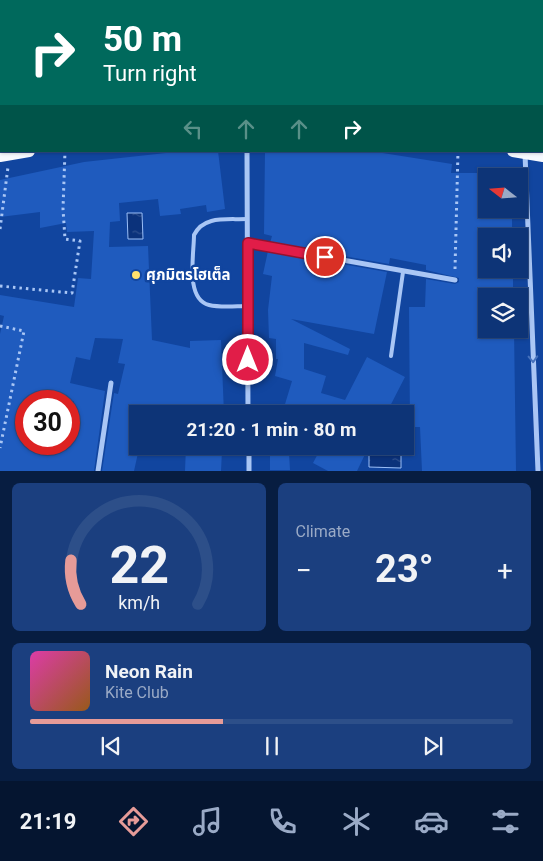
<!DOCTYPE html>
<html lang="en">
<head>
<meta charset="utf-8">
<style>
	:root { --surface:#0d3477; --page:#1b3f7f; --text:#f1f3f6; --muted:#9aaac6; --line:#2d4f89; --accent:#e69b98 }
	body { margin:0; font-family:Roboto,"Noto Sans Thai",sans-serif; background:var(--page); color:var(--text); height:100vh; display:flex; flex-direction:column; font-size:19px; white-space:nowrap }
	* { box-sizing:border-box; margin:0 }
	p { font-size:16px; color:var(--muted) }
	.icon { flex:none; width:28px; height:28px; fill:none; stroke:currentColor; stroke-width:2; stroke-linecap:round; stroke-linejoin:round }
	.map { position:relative; height:471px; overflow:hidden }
	.drawer { display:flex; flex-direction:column; gap:12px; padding:12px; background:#071d41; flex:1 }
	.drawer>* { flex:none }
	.guide { position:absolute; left:0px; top:0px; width:544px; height:152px; box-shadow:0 1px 4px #0004,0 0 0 1px var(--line); background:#00695c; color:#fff; overflow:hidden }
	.needle { width:32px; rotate:287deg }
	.buttons { position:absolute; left:478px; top:168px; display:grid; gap:10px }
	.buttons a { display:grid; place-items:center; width:50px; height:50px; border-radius:0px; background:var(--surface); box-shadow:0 1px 4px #0004,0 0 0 1px var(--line); font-size:25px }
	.speed { position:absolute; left:15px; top:390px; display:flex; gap:10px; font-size:25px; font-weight:700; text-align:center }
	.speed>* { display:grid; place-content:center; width:65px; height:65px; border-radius:50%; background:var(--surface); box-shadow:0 1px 4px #0004,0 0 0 1px var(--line); line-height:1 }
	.speed .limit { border:8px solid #d22; background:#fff; color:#111 }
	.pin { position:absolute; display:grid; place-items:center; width:42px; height:42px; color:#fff; margin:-21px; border:2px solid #fff; border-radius:50%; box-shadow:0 1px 5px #0007 }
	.me { position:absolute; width:55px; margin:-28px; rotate:0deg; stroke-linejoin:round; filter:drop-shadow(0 0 4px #0008) }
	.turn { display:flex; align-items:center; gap:18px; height:105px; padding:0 20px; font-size:22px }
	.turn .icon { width:65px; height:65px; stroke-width:2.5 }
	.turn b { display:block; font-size:35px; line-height:42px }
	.lanes { display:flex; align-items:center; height:48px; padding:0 20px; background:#0003; justify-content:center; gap:25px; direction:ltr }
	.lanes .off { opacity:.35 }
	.big { font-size:38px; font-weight:700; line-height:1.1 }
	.drawer .card { flex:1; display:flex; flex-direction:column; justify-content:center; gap:8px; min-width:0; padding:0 18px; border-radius:8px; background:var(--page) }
	.drawer .dial { align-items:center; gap:0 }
	.dial svg { height:130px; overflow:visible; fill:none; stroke:var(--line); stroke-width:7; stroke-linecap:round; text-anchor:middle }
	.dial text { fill:var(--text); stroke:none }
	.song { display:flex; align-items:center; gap:15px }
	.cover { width:60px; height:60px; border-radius:8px; background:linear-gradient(135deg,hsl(320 70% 55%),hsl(30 70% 35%)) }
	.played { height:5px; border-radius:2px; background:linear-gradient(90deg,var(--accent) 40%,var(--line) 40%) }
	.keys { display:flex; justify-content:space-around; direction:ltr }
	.heat { display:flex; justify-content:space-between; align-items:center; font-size:28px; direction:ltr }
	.drawer .tiles { flex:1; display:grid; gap:12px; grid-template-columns:1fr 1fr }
	.card:last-child { grid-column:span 2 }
	.trip { position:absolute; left:129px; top:405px; width:285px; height:50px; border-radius:0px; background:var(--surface); box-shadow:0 1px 4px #0004,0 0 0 1px var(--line); font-weight:700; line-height:50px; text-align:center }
	.tabs { display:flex; height:80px; justify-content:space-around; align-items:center; background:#051530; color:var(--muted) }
	.tabs .icon { width:35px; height:35px }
	.tabs .active { color:var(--accent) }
	.tabs b { font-size:22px; color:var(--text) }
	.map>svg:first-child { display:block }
</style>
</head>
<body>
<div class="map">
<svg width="543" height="471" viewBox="0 0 543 471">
	<defs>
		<pattern id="water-ripples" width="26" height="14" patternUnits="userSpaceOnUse" patternTransform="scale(1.25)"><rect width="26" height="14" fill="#0b327b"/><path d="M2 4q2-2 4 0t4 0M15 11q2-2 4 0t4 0" fill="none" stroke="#30518f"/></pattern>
	</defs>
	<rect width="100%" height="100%" fill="#11459f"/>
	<path fill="url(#water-ripples)" stroke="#9bbff8" d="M 127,213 L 142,213 L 143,239 L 128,239 Z
		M 369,448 L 401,449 L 401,468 L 369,467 Z"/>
	<path fill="#1f5bbe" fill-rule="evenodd" d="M 184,151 L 218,151 L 225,209 L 207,212 L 206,205 L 180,209 L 181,214 L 160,216 L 158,199 L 119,203 L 120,221 L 110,222 L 109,247 L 148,246 L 152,340 L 190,348 L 190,341 L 221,340 L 224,414 L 138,414 L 138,453 L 134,471 L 102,471 L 114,393 L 118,394 L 125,364 L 118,363 L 123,339 L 95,338 L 90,360 L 76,357 L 70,383 L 105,391 L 94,471 L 0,471 L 0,334 L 4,316 L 0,315 L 0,295 L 74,307 L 78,278 L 91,279 L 94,231 L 67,232 L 66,223 L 40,228 L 40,212 L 0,217 L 0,180 L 84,162 ZM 26,401 L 74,401 L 69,424 L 69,444 L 26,444 Z
		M 265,151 L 370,151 L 452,164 L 451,173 L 486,173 L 486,209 L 512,209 L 512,236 L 486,236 L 486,269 L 513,269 L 513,296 L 486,296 L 486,329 L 514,329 L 516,471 L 422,471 L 420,427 L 410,427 L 409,307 L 425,307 L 426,279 L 455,284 L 459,282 L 459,278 L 426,270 L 426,265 L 390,258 L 389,264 L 270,243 L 272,236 L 264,234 Z
		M 268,251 L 387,272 L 374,334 L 291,319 L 350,349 L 348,355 L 304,343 L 304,369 L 326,376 L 321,393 L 345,400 L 367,357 L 405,377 L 386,414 L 282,414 L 292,381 L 275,376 L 278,359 L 276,359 L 276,339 L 269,338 L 268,310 L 272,276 L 263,274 Z
		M 186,446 L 219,446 L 219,451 L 222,451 L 221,471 L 185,471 Z
		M 322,446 L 369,446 L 357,471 L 328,471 L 313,463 Z
		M 270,453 L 289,453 L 290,470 L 270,470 Z"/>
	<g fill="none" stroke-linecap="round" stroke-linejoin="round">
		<path stroke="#a9c6f5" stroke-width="3" stroke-dasharray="2.5 4" stroke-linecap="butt" d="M 0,229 L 8,167
			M 455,269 L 458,151
			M 0,286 L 72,293 L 80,241 L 65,239 L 63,209 L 65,151
			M 0,326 L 24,331 L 0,448"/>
		<path stroke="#a9c6f5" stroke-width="4" d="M 179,1 L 179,0
			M 247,219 C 227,220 204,215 194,235 C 194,255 185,299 209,305 C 221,308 236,306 248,306
			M 391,356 L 403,272"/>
		<path stroke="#a9c6f5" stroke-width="5" d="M 503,0 L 503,1
			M 247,151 L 248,414
			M 525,154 L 538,471
			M 247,243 L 455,280
			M 249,446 L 249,471
			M 98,471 L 111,383"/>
		<path stroke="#a9c6f5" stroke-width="9" d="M 0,51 L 1,51"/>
		<path stroke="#f7f9ff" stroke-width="12" d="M 542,122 L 543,122
			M 0,130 L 1,130
			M 513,151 L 543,156
			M 0,156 L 29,151"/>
	</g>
	<defs><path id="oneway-chevron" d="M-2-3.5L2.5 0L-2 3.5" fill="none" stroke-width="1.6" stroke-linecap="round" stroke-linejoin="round" transform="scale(1.25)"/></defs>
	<use stroke="#4672bd" href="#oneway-chevron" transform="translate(533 359) rotate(88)"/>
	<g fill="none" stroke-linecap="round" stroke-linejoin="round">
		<g stroke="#92132f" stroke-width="12">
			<path id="route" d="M 248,360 L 248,243 L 325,257"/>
		</g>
		<use href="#route" stroke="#e11d48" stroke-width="9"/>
	</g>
	<circle fill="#ffe06d" stroke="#11459f" stroke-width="2" cx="136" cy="275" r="5"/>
	<g text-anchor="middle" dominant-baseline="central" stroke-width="5" stroke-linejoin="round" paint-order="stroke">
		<g font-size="15" font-weight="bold" fill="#fff" stroke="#11459f" text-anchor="start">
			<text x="146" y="275">ศุภมิตรโฮเต็ล</text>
		</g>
	</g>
</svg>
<div class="buttons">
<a><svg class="needle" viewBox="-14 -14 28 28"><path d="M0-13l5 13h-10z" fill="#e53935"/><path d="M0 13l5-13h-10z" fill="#9aaac6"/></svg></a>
<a><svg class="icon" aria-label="sound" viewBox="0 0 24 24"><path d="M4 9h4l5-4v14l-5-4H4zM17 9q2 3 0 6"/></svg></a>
<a><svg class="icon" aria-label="layers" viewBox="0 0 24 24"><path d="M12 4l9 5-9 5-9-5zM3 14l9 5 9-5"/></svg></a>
</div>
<div class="speed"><div class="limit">30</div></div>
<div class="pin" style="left:325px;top:257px;background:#d93025"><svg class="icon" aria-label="arrive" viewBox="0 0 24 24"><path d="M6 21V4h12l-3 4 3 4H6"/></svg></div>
<svg class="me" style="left:248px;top:360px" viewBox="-20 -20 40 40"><circle r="17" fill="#e11d48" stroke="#fff" stroke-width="3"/><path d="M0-11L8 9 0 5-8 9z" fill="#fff"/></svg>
<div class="trip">21:20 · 1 min · 80 m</div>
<div class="guide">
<div class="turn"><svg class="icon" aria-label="right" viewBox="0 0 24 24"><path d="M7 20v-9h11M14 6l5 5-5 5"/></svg><div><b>50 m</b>Turn right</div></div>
<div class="lanes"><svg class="icon off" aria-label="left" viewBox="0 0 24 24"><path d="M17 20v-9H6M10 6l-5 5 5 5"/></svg><svg class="icon off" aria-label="ahead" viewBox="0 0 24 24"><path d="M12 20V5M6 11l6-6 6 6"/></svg><svg class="icon off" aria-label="ahead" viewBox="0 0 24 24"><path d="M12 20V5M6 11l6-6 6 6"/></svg><svg class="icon" aria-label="right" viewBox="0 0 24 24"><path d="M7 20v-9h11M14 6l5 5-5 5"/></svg></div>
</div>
</div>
<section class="drawer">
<div class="tiles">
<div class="card dial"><svg viewBox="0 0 100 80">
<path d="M14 69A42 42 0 1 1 86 69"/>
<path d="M14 69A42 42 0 0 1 8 42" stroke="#e69b98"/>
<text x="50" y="56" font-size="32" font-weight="700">22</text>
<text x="50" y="72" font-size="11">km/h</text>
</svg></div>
<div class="card"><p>Climate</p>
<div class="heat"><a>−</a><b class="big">23°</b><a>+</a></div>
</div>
<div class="card">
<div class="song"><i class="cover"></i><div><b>Neon Rain</b><p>Kite Club</p></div></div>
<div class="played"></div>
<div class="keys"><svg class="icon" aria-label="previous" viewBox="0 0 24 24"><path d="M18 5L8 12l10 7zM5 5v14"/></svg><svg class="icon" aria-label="pause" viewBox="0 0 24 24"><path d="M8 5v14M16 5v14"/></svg><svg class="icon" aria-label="next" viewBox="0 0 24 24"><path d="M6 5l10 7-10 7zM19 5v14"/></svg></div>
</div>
</div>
</section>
<nav class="tabs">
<b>21:19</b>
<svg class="icon active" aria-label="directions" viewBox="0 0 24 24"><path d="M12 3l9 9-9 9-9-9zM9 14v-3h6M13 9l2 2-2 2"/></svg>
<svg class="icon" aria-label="music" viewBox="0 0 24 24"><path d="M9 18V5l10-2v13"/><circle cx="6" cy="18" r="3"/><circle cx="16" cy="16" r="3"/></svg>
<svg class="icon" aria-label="phone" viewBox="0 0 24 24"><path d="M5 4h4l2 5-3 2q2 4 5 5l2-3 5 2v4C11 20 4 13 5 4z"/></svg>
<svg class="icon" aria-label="climate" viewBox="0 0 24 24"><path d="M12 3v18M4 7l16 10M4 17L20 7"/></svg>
<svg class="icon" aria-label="car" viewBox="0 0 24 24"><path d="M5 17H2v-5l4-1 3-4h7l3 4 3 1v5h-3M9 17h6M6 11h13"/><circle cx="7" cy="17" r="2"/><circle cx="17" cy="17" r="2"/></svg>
<svg class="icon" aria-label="filters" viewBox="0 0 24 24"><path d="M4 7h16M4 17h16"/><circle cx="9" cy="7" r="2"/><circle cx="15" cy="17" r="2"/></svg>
</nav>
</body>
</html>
